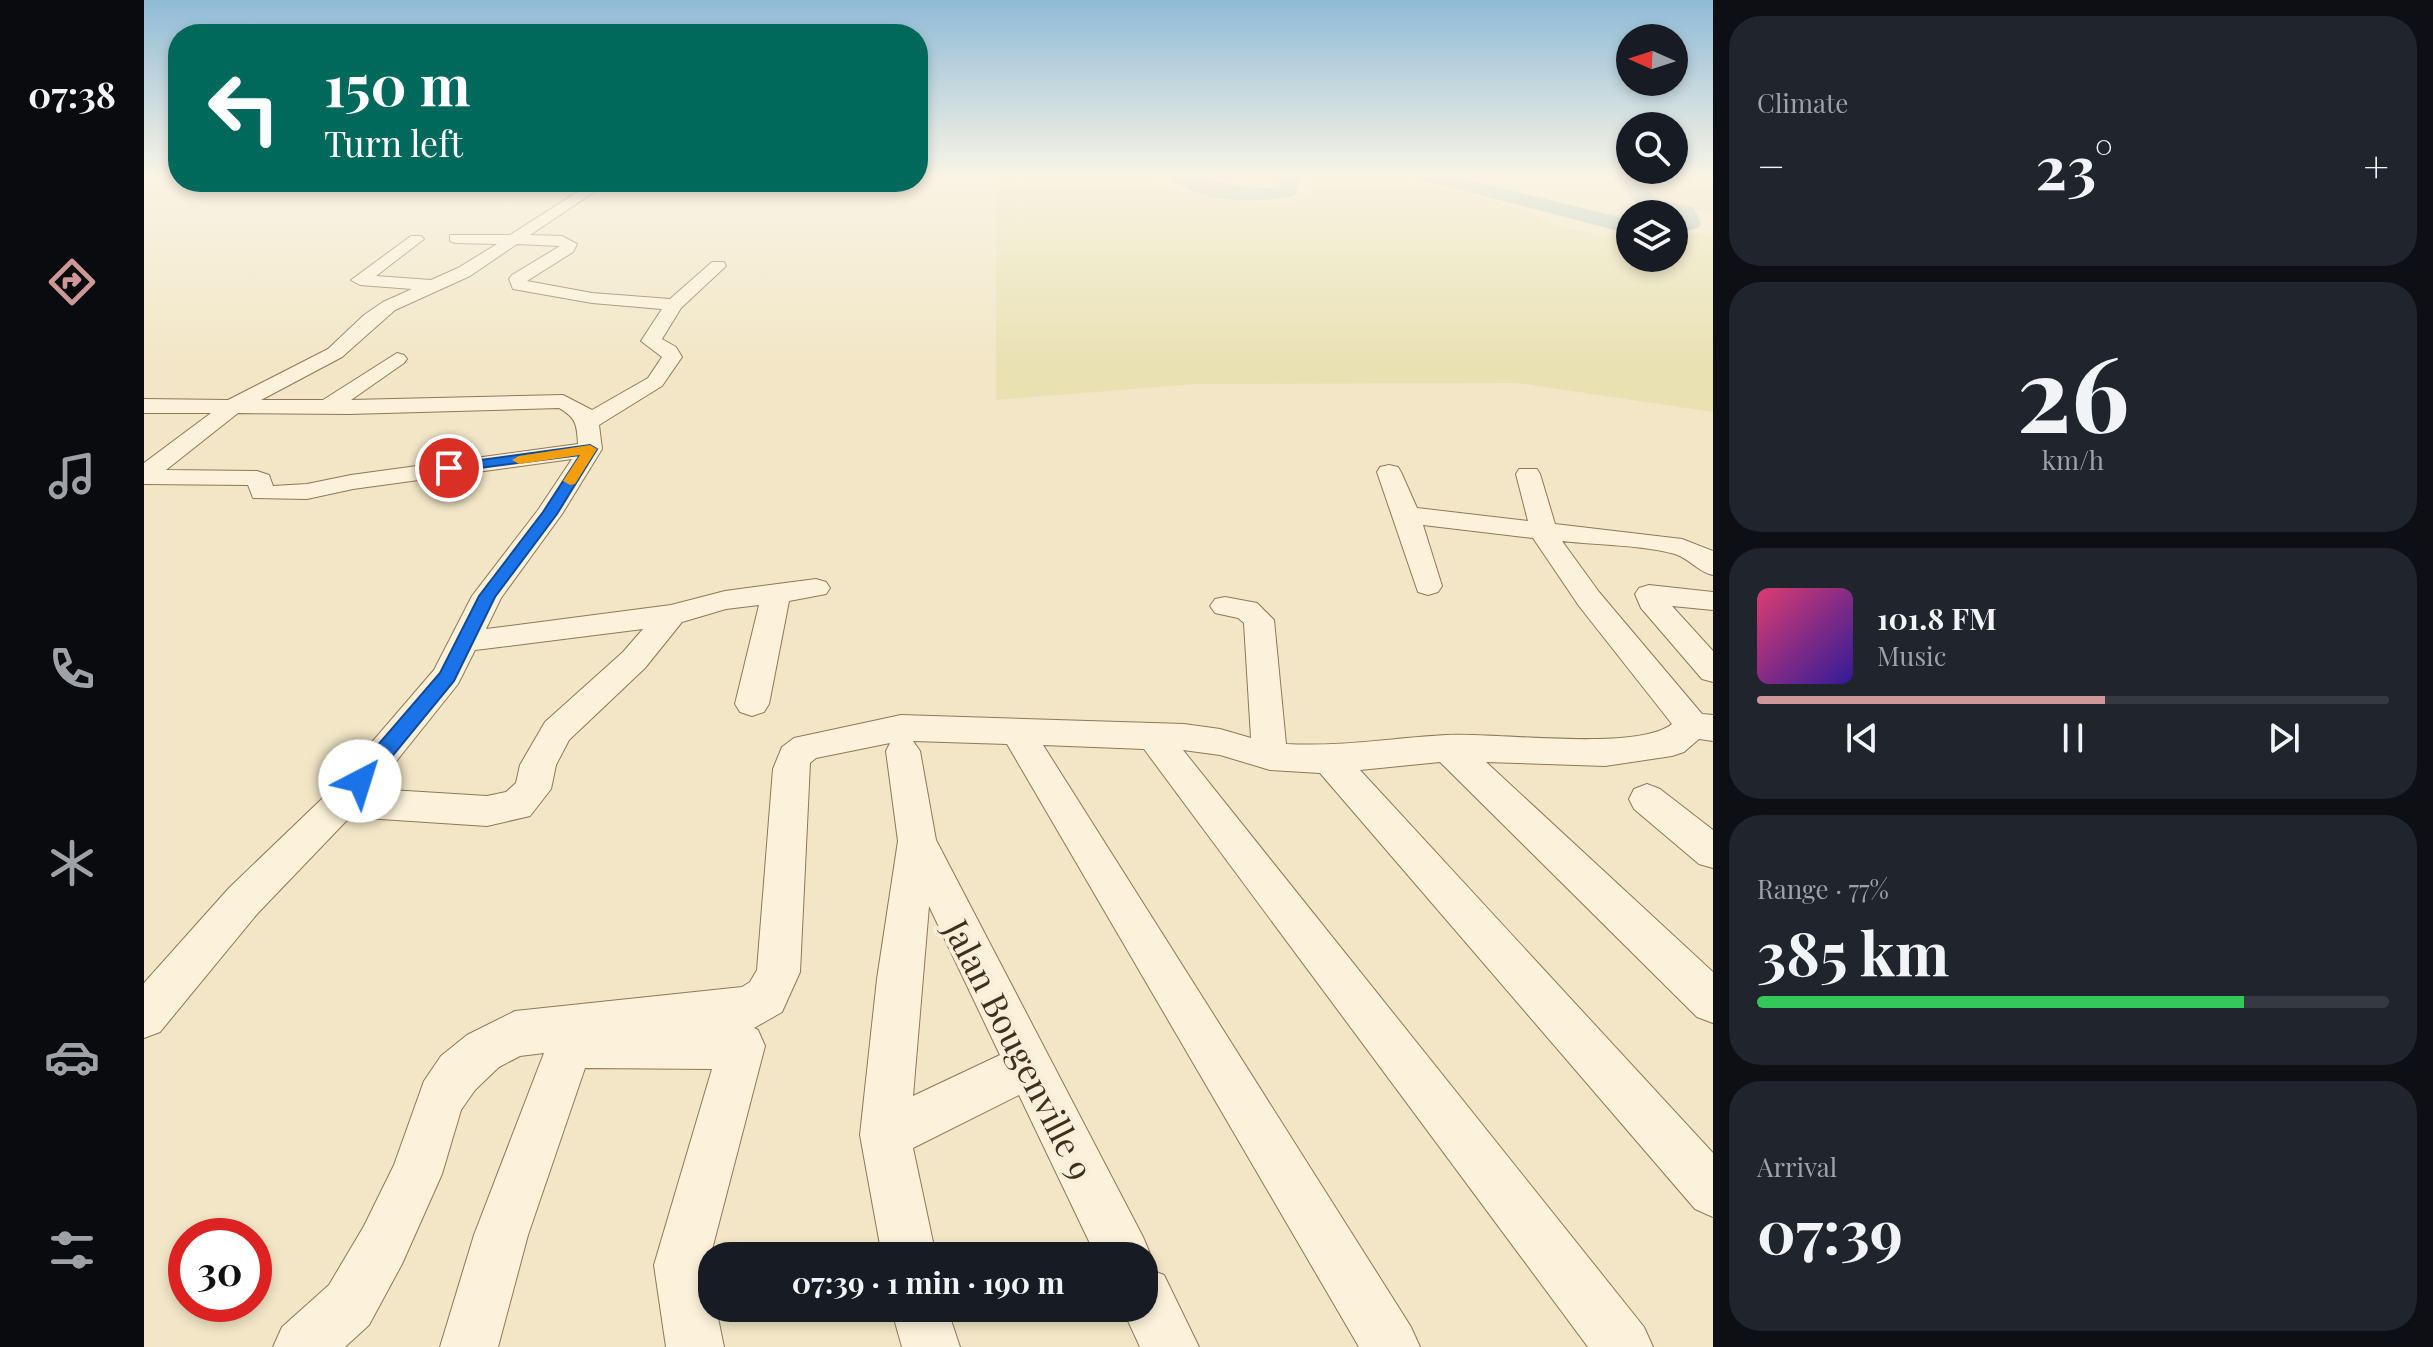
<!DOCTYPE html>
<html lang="en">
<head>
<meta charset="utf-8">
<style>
	:root { --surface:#171b24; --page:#20242c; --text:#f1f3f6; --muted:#9ea1a6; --line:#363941; --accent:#ce9798 }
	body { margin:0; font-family:"Playfair Display",serif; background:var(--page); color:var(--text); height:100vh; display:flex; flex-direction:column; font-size:30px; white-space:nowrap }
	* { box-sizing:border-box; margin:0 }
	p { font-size:26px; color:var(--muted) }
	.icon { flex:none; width:44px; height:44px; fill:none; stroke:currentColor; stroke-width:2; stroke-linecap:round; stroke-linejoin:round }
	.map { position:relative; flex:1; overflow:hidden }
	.side { display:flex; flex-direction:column; gap:16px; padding:16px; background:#0d0f14; width:720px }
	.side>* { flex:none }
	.hud { position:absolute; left:24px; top:24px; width:760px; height:168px; border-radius:32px; box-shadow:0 4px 12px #0003; background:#00695c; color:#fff; overflow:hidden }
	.needle { width:52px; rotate:273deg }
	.controls { position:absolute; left:1472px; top:24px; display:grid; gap:16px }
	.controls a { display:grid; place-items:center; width:72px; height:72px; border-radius:50%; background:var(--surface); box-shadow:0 4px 12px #0003; font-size:40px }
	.speed { position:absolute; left:24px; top:1218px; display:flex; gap:16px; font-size:40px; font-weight:700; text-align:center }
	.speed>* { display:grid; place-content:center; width:104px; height:104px; border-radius:50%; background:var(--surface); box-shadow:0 4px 12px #0003; line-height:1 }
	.speed .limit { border:12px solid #d22; background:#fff; color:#111 }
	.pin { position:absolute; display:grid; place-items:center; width:68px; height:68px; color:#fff; margin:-34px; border:4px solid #fff; border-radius:50%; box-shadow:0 2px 8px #0007 }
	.me { position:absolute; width:88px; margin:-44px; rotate:40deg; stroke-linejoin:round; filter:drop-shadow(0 0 6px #0008) }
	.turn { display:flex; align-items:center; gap:28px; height:168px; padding:0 24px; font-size:36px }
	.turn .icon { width:104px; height:104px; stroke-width:2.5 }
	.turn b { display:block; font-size:56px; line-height:68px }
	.big { font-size:60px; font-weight:700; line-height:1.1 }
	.side .widget { flex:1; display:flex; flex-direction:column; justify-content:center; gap:12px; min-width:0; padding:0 28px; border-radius:32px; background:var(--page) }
	.side .dial { align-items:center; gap:0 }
	.dial b { font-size:104px; line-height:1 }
	.song { display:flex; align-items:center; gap:24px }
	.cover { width:96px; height:96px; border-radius:12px; background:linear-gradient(135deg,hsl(340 70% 55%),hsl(250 70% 35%)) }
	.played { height:8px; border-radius:4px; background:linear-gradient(90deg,var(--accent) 55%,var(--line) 55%) }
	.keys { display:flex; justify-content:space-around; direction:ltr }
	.heat { display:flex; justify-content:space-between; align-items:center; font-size:44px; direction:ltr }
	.charge { height:12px; border-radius:6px; background:linear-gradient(90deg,#34c759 77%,var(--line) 0) }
	.trip { position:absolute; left:554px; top:1242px; width:460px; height:80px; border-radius:32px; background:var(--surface); box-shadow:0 4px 12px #0003; font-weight:700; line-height:80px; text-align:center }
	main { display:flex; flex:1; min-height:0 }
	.tab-bar { display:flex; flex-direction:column; width:144px; justify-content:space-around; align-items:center; background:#090b0e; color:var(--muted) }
	.tab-bar .icon { width:56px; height:56px }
	.tab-bar .current { color:var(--accent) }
	.tab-bar b { font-size:36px; color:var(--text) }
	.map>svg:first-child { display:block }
</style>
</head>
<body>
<main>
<nav class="tab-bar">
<b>07:38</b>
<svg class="icon current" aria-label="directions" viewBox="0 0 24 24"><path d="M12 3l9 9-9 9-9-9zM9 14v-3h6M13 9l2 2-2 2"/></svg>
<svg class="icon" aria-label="music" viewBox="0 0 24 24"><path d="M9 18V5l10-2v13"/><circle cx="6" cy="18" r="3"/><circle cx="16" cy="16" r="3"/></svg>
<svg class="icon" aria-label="phone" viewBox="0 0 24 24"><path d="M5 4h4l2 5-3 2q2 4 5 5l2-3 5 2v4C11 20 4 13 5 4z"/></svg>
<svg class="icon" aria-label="climate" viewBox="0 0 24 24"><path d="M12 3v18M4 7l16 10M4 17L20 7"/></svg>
<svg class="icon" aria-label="car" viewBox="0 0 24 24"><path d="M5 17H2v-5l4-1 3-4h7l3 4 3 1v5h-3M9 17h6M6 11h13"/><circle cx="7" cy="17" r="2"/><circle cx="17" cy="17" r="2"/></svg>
<svg class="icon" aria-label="filters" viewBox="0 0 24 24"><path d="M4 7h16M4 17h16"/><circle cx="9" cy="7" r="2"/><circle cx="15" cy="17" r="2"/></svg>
</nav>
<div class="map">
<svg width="1569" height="1347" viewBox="0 0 1569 1347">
	<rect width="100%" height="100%" fill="#f2e6c6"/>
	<path fill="#e9e1b2" d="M 852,175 L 1004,175 L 1031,191 L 1106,202 L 1146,203 L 1165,195 L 1169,175 L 1258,175 L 1383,210 L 1387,215 L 1414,227 L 1449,233 L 1447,237 L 1486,235 L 1486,258 L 1530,258 L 1530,235 L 1558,234 L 1569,237 L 1569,412 L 1373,383 L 1051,384 L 852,400 Z
		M 1505,175 L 1569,175 L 1569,213 L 1539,206 L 1508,191 L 1496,180 Z"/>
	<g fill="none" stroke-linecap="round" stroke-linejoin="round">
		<path fill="#a7c5bd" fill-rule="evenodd" d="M 1024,175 C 1062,175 1096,192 1135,187 L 1136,175 L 1156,175 L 1152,195 C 1119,204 1049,204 1024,175 Z
			M 1272,175 L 1305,175 L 1486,220 L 1486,234 L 1275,179 Z
			M 1467,175 L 1488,175 L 1513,199 L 1549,207 L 1557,223 L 1554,228 L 1530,234 L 1530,220 L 1533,219 L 1530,214 L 1498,209 Z"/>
		<g stroke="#8f7759" stroke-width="2">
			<path id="minor" d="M 449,182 L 465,182 L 386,235 L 418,236 L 433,244 L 429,252 L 383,281 L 448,293 L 526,299 L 568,262 L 580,262 L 582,266 L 537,308 L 518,339 L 532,347 L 538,357 L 518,386 L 455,425 L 458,449 L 418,514 L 357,598 L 342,629 L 527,605 L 581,591 L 672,579 L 682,582 L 686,588 L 682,594 L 645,601 L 625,704 L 620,712 L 608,716 L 596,712 L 591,704 L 615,605 L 582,609 L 538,622 L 501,668 L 425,740 L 412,765 L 407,789 L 386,816 L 343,826 L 206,817 L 113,914 L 16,1032 L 0,1038 L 0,983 L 85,888 L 185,792 L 290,670 L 328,596 L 394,510 L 428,459 L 209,489 L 163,499 L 109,498 L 104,485 L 0,484 L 0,463 L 67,413 L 0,413 L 0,399 L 84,400 L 184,349 L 220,315 L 239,302 L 268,289 L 216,285 L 207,280 L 267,236 L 277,236 L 280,239 L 232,276 L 287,280 L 314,268 L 353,244 L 311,243 L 306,241 L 306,235 L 366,235 ZM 373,244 L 416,246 L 368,275 L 365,279 L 369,289 L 448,303 L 518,309 L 497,341 L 518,357 L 504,378 L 448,410 L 419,395 L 207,400 L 260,363 L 263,359 L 260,355 L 253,353 L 179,400 L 117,400 L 198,357 L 251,310 L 326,276 ZM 415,408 C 432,418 433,424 434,444 L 207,475 L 163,484 L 129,486 L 125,475 L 113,471 L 22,470 L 94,413 L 205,414 ZM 499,629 L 479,652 L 401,722 L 376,765 L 372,783 L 362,792 L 343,796 L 230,789 L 314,684 L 331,650 Z
				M 1245,465 L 1254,467 L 1257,472 L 1273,508 L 1384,521 L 1372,474 L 1375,469 L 1393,469 L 1396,474 L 1411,524 L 1538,539 L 1569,551 L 1569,575 C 1554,572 1546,559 1531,554 C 1498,545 1453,545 1418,541 L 1455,592 L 1558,714 L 1569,715 L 1569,741 L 1555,739 L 1540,752 L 1528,756 L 1461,766 L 1342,762 L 1569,972 L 1569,1023 L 1553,1017 L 1296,762 L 1216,770 L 1569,1153 L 1569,1217 L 1551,1209 L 1176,773 L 1126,770 L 1076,755 L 1039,750 L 1500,1327 L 1509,1347 L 1444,1347 L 1000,749 L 899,745 L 1267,1327 L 1276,1347 L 1215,1347 L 863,744 L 769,741 L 776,751 L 792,840 L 999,1237 L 1007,1256 L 1002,1268 L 1020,1275 L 1055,1347 L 996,1347 L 978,1308 L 1000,1308 L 1000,1256 L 952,1256 L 875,1095 L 769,1148 L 792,1256 L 738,1256 L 716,1135 L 733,979 L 754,841 L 742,751 L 746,743 L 672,758 L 666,763 L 656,972 L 638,1012 L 610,1028 L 614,1030 L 621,1046 L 564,1265 L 568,1308 L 572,1308 L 580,1347 L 522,1347 L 510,1265 L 568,1069 L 441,1068 L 384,1235 L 354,1347 L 296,1347 L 330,1235 L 400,1053 L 376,1056 L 355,1067 L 331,1090 L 317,1110 L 298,1174 L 258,1264 L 225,1325 L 201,1347 L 129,1347 L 138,1327 L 185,1285 L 220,1226 L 250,1165 L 280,1081 L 297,1056 L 323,1035 L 371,1011 L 598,987 L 606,982 L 613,970 L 629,769 L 638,747 L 650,738 L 757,715 L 1040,724 L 1076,729 L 1107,738 L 1100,623 L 1094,618 L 1071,613 L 1066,606 L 1071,599 L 1081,597 L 1113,603 L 1130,620 L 1142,744 C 1197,747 1248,738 1302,735 C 1352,732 1493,752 1528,724 L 1435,606 L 1389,538 L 1279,525 L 1298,586 L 1294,592 L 1284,595 L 1274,592 L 1233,472 L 1236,467 ZM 785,906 L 856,1055 L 769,1096 Z
				M 1505,585 L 1569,592 L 1569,610 L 1528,606 L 1569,651 L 1569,682 L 1558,679 L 1497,608 L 1491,594 L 1495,588 Z
				M 1503,784 L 1516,789 L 1569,830 L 1569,868 L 1555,864 L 1490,809 L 1485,799 L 1490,789 Z
				M 747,1308 L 803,1308 L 816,1347 L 758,1347 Z"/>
		</g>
		<use href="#minor" fill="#fcf2da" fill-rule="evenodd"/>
	</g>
	<linearGradient id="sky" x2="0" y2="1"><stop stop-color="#8ebbd7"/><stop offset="0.48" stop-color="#f9f4e5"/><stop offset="1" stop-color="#f9f4e5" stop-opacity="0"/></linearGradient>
	<rect width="1569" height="364" fill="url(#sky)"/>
	<path fill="#1a73e8" stroke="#114b97" stroke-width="2" d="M 446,445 L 453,449 L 413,514 L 351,597 L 310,681 L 223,787 L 208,787 L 205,781 L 208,775 L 296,673 L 335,596 L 399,512 L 436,455 L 305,472 L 298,468 L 300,465 Z"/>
	<path fill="#f59e0b" d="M 446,445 L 453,449 L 431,484 L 426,485 L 419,481 L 436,455 L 375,464 L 368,460 L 375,456 Z"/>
	<g text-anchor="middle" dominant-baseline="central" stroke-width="8" stroke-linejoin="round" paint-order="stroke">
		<g font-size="34" fill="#3e2f1e" stroke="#f9efd6">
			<text transform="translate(876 1049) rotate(63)">Jalan Bougenville 9</text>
		</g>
	</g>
</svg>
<div class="controls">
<a><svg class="needle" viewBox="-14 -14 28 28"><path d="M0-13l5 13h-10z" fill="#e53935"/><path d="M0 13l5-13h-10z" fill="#9ea1a6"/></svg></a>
<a><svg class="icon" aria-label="search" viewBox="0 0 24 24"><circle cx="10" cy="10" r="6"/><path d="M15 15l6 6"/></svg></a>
<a><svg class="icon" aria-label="layers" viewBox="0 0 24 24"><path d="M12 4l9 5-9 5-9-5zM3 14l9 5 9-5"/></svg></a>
</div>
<div class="speed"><div class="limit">30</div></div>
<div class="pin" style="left:305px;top:468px;background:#d93025"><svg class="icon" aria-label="arrive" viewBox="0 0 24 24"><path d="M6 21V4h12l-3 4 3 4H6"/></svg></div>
<svg class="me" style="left:216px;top:781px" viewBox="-20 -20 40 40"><circle r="19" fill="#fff"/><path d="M0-13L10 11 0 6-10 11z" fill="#1a73e8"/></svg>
<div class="trip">07:39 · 1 min · 190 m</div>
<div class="hud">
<div class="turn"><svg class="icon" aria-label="left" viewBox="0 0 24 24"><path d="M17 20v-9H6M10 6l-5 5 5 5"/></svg><div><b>150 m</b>Turn left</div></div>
</div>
</div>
<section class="side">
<div class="widget"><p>Climate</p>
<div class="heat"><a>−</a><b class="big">23°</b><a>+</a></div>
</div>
<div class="widget dial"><b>26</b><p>km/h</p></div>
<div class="widget">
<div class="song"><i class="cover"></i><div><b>101.8 FM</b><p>Music</p></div></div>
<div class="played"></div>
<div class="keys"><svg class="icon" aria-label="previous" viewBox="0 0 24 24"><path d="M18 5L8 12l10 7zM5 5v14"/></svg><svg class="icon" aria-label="pause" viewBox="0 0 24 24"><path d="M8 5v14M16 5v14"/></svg><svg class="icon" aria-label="next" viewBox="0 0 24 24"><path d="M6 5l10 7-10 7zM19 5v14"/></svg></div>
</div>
<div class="widget"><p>Range · 77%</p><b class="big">385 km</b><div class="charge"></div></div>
<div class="widget"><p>Arrival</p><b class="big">07:39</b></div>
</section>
</main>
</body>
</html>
